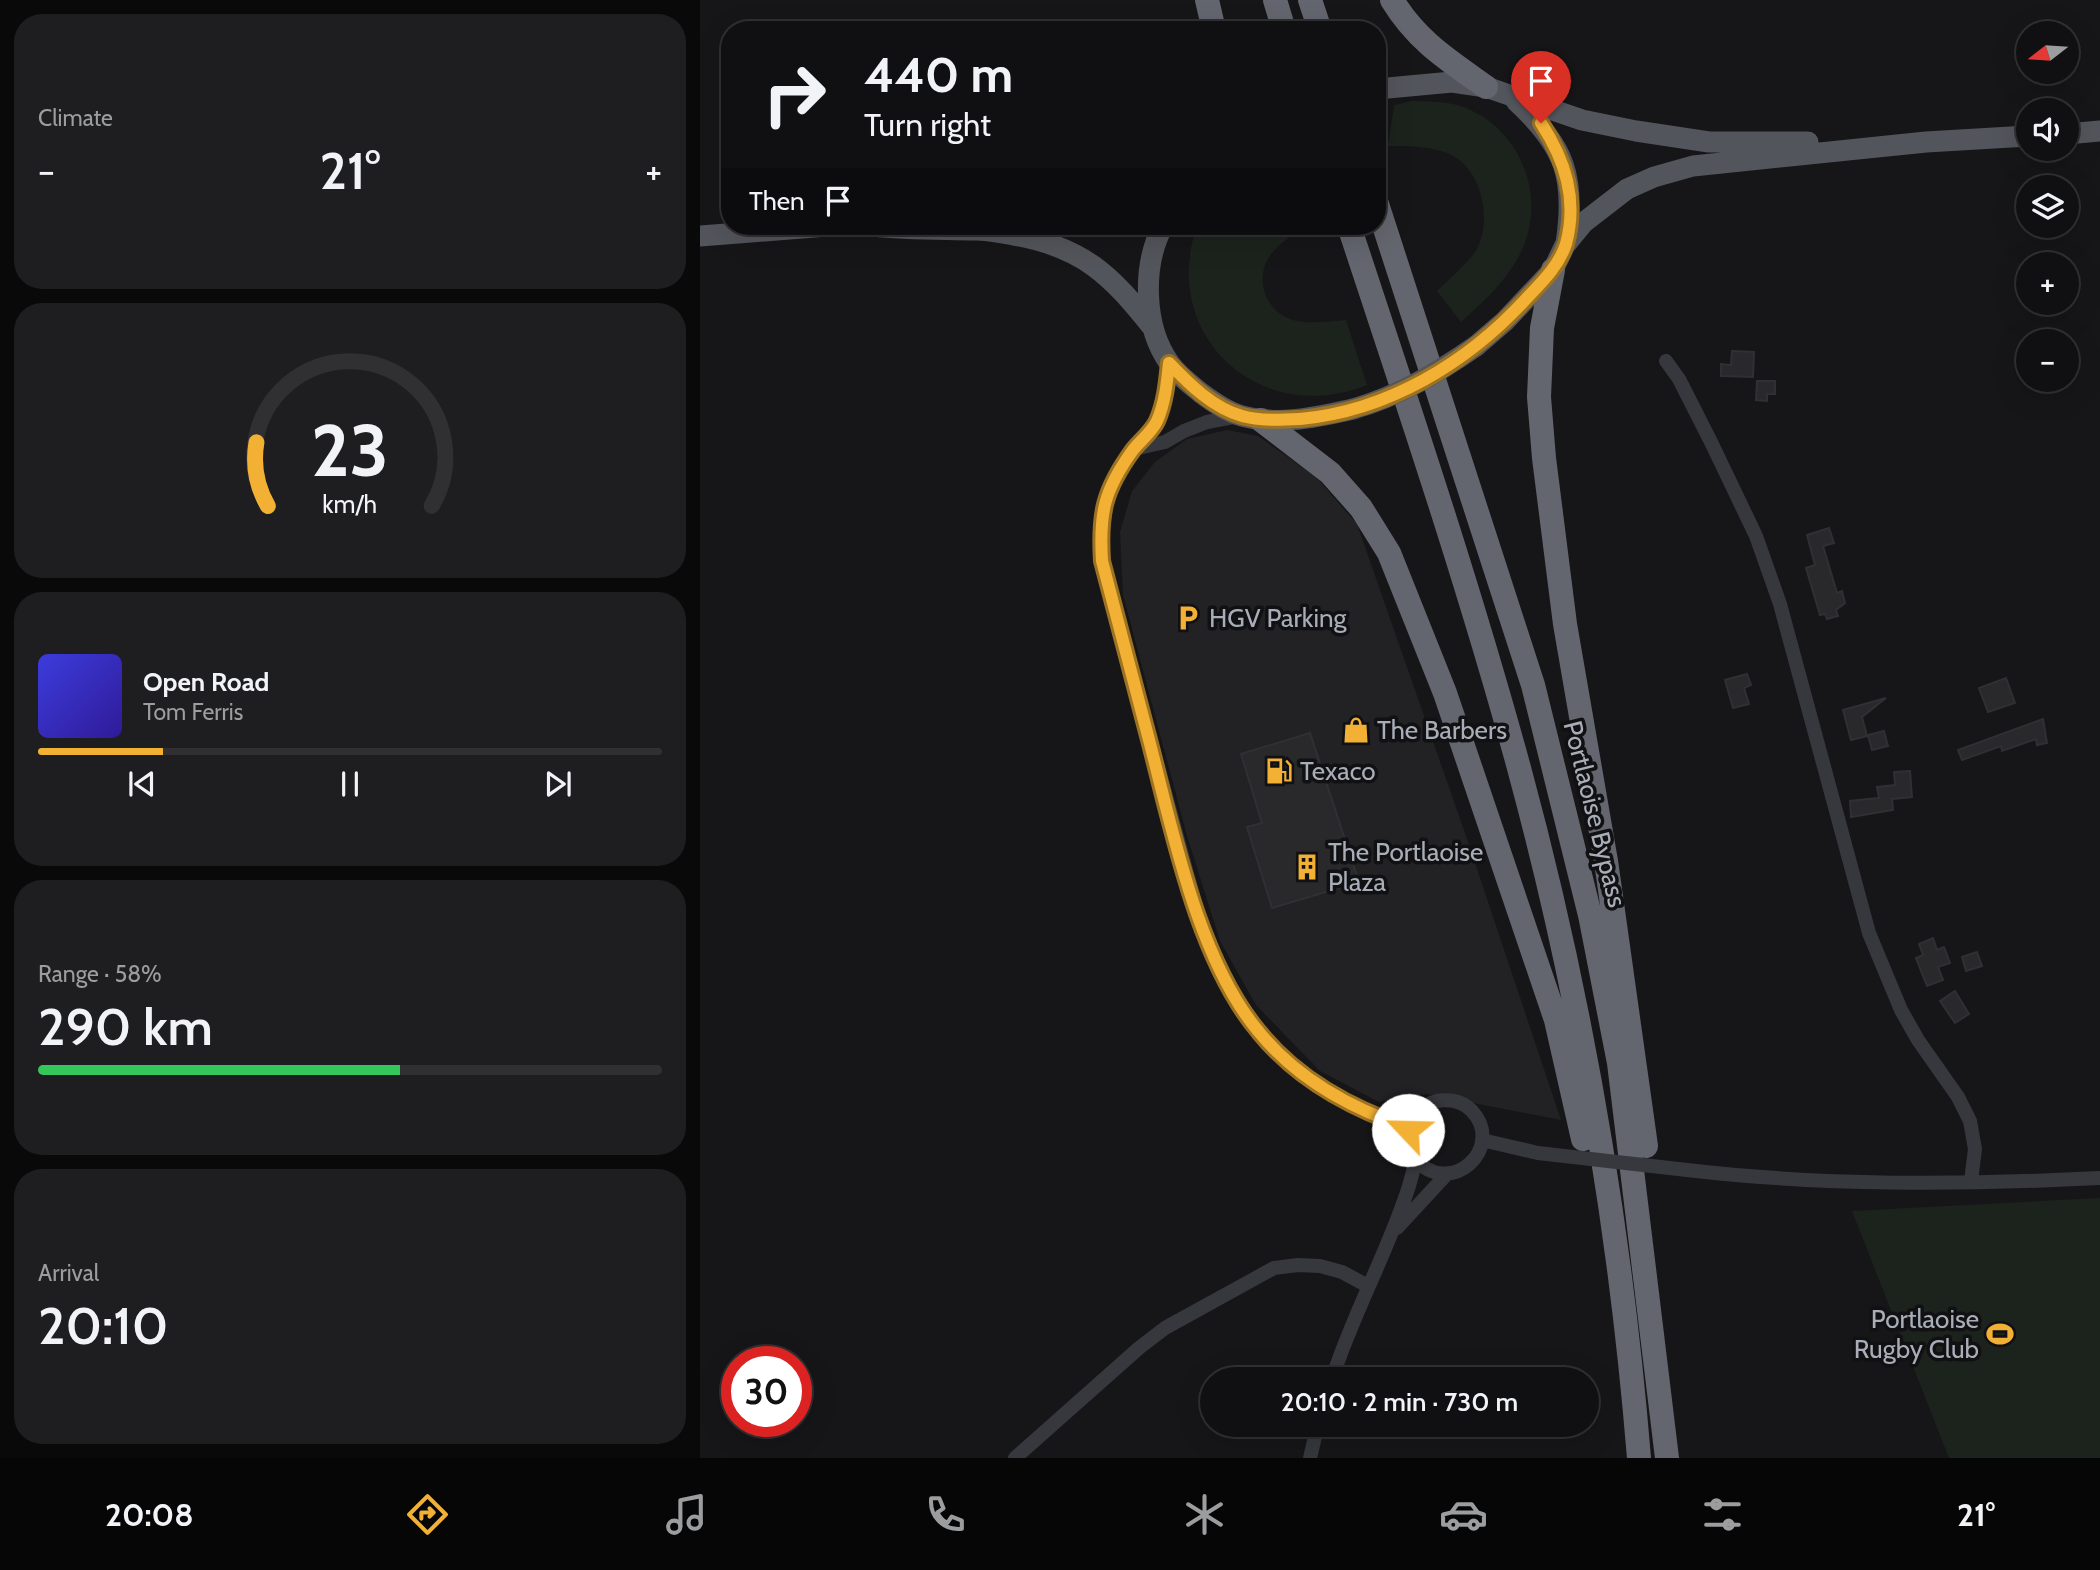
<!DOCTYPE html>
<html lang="en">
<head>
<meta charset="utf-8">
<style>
	:root { --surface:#101012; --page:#1e1e20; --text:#f1f3f6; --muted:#9c9d9f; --line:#303032; --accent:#f2b134 }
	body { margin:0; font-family:Cabin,sans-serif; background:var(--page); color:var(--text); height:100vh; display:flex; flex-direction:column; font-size:26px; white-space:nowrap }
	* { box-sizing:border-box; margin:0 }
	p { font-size:23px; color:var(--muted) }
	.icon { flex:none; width:38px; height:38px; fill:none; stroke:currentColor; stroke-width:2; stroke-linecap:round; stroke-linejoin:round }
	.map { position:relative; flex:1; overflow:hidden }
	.panel { display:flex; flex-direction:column; gap:14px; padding:14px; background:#09090a; width:700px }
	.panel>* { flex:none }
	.guide { position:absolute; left:21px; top:21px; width:665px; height:214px; border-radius:28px; box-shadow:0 7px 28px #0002,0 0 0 2px var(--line); background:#101012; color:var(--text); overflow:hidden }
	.needle { width:46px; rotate:253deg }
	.buttons { position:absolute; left:1316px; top:21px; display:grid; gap:14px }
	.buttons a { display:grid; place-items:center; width:63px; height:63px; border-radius:50%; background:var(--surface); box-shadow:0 7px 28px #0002,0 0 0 2px var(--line); font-size:35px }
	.speed { position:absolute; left:21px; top:1346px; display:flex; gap:14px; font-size:35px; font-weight:700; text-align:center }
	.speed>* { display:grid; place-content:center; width:91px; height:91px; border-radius:50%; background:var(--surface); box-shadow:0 7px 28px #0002,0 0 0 2px var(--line); line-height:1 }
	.speed .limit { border:10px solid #d22; background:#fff; color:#111 }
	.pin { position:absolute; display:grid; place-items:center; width:60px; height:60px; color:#fff; margin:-72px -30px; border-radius:50% 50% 50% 0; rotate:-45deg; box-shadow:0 0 7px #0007 }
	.pin .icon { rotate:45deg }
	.me { position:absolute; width:77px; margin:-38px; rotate:294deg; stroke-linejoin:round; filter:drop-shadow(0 0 5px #0008) }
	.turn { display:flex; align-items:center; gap:24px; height:147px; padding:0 28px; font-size:32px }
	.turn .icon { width:91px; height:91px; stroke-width:2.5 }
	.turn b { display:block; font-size:49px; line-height:60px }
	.then { display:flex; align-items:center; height:66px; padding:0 28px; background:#0003; gap:14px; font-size:26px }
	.big { font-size:52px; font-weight:600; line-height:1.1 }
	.panel .card { flex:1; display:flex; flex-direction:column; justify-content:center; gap:10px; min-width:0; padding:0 24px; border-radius:28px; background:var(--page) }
	.panel .dial { align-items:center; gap:0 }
	.dial svg { height:182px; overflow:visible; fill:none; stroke:var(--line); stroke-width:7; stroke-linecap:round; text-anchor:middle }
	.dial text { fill:var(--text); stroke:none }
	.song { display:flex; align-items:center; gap:21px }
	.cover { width:84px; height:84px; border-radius:10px; background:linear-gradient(135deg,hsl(240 70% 55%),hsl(250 70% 35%)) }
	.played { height:7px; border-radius:4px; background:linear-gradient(90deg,var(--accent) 20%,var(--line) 20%) }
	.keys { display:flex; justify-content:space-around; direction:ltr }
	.heat { display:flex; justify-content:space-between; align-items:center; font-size:38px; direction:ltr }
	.charge { height:10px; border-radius:5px; background:linear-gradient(90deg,#34c759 58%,var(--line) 0) }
	.trip { position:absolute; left:500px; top:1367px; width:399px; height:70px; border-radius:35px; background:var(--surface); box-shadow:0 7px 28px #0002,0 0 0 2px var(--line); font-weight:600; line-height:70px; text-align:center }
	.tab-bar { display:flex; height:112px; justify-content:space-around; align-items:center; background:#060607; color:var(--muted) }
	.tab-bar .icon { width:49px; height:49px }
	.tab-bar .active { color:var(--accent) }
	.tab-bar b { font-size:32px; color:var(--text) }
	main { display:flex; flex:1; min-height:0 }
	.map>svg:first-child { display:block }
</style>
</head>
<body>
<main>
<section class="panel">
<div class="card"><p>Climate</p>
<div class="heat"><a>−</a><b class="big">21°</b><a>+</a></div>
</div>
<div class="card dial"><svg viewBox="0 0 100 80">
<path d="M14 69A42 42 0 1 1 86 69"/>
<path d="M14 69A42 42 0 0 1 9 41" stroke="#f2b134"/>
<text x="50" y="56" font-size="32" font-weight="700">23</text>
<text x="50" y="72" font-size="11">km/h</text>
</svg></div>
<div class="card">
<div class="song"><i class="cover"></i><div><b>Open Road</b><p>Tom Ferris</p></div></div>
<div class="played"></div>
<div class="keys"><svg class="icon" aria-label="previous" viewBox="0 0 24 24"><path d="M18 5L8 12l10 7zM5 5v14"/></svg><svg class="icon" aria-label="pause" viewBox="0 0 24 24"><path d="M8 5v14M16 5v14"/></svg><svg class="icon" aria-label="next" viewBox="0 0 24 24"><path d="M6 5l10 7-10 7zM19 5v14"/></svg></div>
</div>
<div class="card"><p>Range · 58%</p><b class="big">290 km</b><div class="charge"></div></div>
<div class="card"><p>Arrival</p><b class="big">20:10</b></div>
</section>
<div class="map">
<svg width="1400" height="1458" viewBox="0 0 1400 1458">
	<rect width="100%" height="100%" fill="#161618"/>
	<path fill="#222225" d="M 527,430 L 558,436 L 615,476 L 657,524 L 765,833 L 861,1120 L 727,1094 L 679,1102 L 620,1071 L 556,1005 L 520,941 L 487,836 L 423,595 L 420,532 L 432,491 L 455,462 L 487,439 Z"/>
	<path fill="#1c231d" d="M 712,101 C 730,102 749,101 766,108 C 822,131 847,198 821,252 C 807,281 785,300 761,322 L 737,291 C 749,279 765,266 775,252 C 794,222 782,166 747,153 C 728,146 708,146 688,146 L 694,105 Z
		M 497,226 L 606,226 C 594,234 581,242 572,253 C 552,278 566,315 597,321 C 613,324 630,321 646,320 L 667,385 C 560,428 459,336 497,226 Z
		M 1400,1198 L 1400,1458 L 1249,1458 L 1152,1211 Z"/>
	<path fill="#29292c" stroke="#303034" stroke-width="2" d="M 1032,351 L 1054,352 L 1053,377 L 1021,376 L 1021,364 L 1031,365 Z
		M 1057,381 L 1075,381 L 1075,394 L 1067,394 L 1067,401 L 1056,400 Z
		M 1129,528 L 1134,543 L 1123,546 L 1137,593 L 1142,591 L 1145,603 L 1136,610 L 1138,616 L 1127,619 L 1125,614 L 1120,615 L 1106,568 L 1115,565 L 1107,535 Z
		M 1047,674 L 1051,685 L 1044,688 L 1049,704 L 1033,708 L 1025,680 Z
		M 1306,678 L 1315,703 L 1288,712 L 1279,688 Z
		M 1186,698 L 1162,717 L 1167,736 L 1151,740 L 1143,710 Z
		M 1343,719 L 1347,743 L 1337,745 L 1336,739 L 1302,751 L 1301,746 L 1262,760 L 1258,750 Z
		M 1184,731 L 1188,746 L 1172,750 L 1168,735 Z
		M 610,733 L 659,882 L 572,908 L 547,827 L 562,823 L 541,754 Z
		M 1210,771 L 1212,797 L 1192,799 L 1193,810 L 1151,817 L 1150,801 L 1179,798 L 1177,787 L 1195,785 L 1194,772 Z
		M 1233,938 L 1237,950 L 1244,947 L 1250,963 L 1238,967 L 1243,980 L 1227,986 L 1216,958 L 1223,955 L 1219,944 Z
		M 1277,952 L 1282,966 L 1266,971 L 1262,957 Z
		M 1255,991 L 1269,1014 L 1255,1023 L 1240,1001 Z"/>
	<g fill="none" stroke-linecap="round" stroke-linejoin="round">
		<path stroke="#37383d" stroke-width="14" d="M 966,361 L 979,379 L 1011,442 L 1056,536 L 1080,604 L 1169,933 L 1201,1010 L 1218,1040 L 1258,1097 L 1270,1121 L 1275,1149 L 1271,1181
			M 469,363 C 467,382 465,403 457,421 C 452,432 440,441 433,450 C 404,490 399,513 402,561 L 497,910 C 539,1026 589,1087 709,1128
			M 434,449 L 465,442 L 484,431 L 507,422 L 539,416
			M 782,1140 L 838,1153
			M 987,1170 C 1124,1186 1262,1185 1400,1178
			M 697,1228 L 746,1175
			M 632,1379 C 653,1313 688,1252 709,1186 C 711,1178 715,1168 714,1159 C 712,1141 701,1134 715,1115 C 729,1097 757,1095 772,1111 C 806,1148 750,1200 714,1158
			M 315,1458 L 439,1348 L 465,1328 L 574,1268 L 598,1265 L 620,1266 L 642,1272 L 668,1286
			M 610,1458 L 618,1424"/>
		<path stroke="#53555c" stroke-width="21" d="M 677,89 L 752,82 L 786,87 L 882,120 L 936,131 L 1009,142 L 1108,142
			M 816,101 C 865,146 876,178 866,243
			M 1367,134 L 1400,131
			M 173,226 C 208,230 242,229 276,230 C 289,230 301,233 314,235 C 383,247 411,275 453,328
			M 463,226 C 442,265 443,327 470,364 C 478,375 490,384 501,393 C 513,402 527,412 542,416 C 579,426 617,417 653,409
			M 0,236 L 127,226
			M 776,346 L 805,321 L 853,270 L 865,245 L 883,223 L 927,189 L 954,177 L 993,166 L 1226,142 L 1328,136"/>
		<path stroke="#63666e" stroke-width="24" d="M 507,0 L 514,30
			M 575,0 L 584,30
			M 610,0 L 620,30
			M 692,0 C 717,41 748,60 786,87
			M 677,204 L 833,685 L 890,915 L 919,1063 L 967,1458
			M 649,226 C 708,405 769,585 819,768 C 880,993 920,1225 939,1458
			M 853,270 L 842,328 L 839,397 L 844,458 L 865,624 L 906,861 L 946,1146
			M 561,420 L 630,473 L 661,508 L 689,553 L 745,693 L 856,1020 L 883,1139"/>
		<path stroke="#37383d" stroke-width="14" d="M 838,1153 L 987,1170"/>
		<path stroke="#53555c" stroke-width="21" d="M 653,409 C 699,396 737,373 776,346"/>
	</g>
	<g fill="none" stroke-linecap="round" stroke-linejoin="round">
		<g stroke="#9d7322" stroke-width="18">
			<path id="route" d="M 708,1130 L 709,1128 C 652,1109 597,1079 559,1032 C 497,959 472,827 448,736 C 433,678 417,620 402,561 C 399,513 404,490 433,450 C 440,441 452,432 457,421 C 465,403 467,383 469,363 C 489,384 513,408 542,416 C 561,421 580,420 600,419 C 688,411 767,363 826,299 C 841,283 859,266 866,244 C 878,199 865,160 841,123"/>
		</g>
		<use href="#route" stroke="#f2b134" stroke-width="12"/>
	</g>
	<defs>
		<g id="parking-bare" transform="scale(2.1)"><path d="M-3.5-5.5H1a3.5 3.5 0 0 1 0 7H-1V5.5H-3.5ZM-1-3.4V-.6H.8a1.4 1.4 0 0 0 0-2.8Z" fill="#f2b134" stroke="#111113" stroke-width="2.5" paint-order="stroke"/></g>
		<g id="shop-bare" transform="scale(2.1)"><path d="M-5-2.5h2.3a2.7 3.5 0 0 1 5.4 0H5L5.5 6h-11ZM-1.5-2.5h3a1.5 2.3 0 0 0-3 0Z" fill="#f2b134" stroke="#111113" stroke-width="2.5" paint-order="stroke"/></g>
		<g id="fuel-bare" transform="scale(2.1)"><path d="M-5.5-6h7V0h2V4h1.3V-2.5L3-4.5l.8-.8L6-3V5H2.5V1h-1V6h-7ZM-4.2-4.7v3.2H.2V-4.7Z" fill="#f2b134" stroke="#111113" stroke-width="2.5" paint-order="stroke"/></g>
		<g id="building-bare" transform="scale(2.1)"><path d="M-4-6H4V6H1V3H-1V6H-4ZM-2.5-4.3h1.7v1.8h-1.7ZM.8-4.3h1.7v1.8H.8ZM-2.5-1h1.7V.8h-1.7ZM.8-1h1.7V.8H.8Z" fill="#f2b134" stroke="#111113" stroke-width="2.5" paint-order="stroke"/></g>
		<g id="stadium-bare" transform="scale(2.1)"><path d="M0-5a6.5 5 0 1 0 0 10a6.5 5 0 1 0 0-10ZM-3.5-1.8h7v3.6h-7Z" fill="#f2b134" stroke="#111113" stroke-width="2.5" paint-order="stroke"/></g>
	</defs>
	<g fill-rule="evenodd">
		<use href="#parking-bare" x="488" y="618"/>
		<use href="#shop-bare" x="656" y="730"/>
		<use href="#fuel-bare" x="579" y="771"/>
		<use href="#building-bare" x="607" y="867"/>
		<use href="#stadium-bare" x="1300" y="1334"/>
	</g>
	<g text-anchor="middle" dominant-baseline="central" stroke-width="7" stroke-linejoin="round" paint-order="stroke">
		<g font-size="26" fill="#a8adb8" stroke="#111113" text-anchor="start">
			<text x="509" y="618">HGV Parking</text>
			<text x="677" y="730">The Barbers</text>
			<text x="600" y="771">Texaco</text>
			<text x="628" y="852">The Portlaoise<tspan x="628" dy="30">Plaza</tspan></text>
			<text x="1279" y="1319" text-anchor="end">Portlaoise<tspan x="1279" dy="30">Rugby Club</tspan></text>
		</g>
		<g font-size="26" fill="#a8adb8" stroke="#111113">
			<text transform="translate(895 814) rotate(76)">Portlaoise Bypass</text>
		</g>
	</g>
</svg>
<div class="buttons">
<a><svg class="needle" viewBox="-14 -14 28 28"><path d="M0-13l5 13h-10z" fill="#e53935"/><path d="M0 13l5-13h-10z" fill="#9c9d9f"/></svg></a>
<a><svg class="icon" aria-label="sound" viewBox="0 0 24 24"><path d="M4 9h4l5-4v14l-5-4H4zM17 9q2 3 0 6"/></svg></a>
<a><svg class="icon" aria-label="layers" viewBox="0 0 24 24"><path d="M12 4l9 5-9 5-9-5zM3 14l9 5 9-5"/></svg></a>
<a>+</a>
<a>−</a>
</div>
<div class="speed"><div class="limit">30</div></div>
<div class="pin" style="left:841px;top:123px;background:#d93025"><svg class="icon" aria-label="arrive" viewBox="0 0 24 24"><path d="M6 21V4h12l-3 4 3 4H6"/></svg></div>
<svg class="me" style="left:708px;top:1130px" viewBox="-20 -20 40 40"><circle r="19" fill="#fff"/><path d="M0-13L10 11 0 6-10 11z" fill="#f2b134"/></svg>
<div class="trip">20:10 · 2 min · 730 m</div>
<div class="guide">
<div class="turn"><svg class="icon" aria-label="right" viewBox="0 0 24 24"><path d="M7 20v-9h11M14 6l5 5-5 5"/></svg><div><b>440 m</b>Turn right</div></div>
<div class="then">Then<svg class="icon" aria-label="arrive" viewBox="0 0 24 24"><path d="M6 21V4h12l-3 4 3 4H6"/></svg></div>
</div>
</div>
</main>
<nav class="tab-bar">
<b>20:08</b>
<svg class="icon active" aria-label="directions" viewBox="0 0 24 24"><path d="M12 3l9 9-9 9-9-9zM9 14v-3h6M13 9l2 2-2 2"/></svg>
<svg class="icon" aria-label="music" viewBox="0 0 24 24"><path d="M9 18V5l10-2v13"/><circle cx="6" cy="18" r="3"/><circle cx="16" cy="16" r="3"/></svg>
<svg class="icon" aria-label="phone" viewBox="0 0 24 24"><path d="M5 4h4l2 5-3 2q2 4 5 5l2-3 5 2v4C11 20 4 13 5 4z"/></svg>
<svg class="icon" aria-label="climate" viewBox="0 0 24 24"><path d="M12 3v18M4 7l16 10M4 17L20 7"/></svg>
<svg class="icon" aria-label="car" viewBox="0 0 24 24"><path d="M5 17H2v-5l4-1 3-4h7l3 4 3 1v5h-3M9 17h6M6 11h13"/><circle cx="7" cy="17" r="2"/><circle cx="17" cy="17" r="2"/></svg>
<svg class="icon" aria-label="filters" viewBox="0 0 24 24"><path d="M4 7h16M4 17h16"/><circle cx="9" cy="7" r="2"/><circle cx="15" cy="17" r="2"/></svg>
<b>21°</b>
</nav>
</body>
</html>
